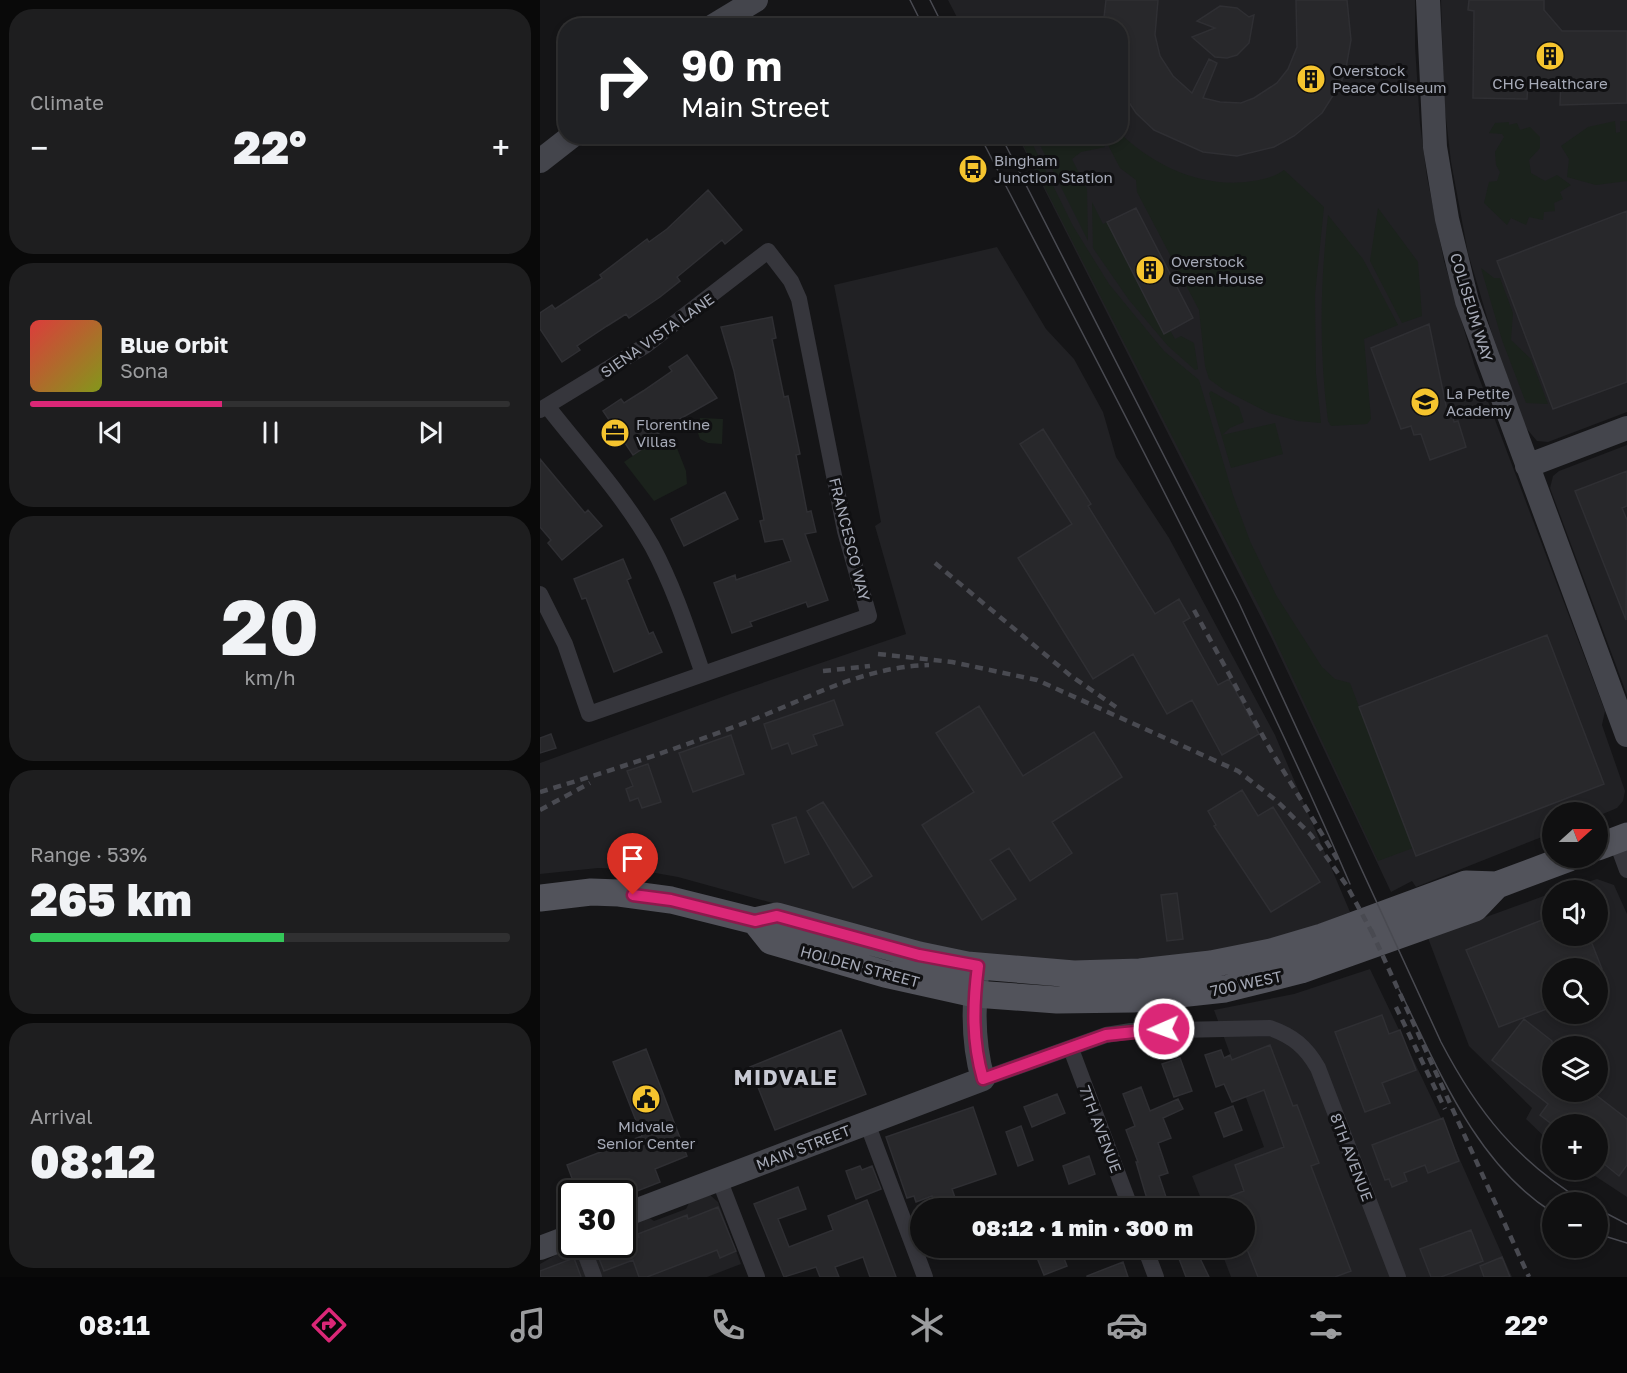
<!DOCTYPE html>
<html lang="en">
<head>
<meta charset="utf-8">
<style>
	:root { --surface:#101011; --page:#1e1e1f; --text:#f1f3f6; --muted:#9c9d9f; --line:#303031; --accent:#db2777 }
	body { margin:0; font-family:"Golos Text",sans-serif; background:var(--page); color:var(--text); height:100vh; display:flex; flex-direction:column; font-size:22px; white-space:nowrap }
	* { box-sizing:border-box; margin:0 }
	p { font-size:20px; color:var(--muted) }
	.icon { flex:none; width:33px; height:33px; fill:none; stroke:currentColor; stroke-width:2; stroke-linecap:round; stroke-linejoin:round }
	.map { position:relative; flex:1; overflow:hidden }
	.sheet { display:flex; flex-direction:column; gap:9px; padding:9px; background:#090909; width:540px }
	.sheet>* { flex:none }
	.guide { position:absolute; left:18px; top:18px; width:570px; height:126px; border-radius:24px; box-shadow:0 3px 9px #0003,0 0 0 2px var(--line); background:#202124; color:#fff; overflow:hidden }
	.needle { width:39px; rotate:69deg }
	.buttons { position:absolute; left:1002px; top:802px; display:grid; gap:12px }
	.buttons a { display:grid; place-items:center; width:66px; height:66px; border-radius:50%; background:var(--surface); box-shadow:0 3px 9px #0003,0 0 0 2px var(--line); font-size:30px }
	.speed { position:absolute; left:18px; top:1180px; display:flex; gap:12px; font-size:30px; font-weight:700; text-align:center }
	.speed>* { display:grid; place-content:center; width:78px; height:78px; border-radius:50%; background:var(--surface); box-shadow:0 3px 9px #0003,0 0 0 2px var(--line); line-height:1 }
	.speed .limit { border:3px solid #111; border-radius:9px; background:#fff; color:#111 }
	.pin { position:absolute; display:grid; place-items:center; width:51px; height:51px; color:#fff; margin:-62px -26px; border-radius:50% 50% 50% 0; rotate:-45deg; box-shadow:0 0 6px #0007 }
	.pin .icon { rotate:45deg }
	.me { position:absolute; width:66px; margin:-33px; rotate:268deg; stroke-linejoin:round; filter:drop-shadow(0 0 4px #0008) }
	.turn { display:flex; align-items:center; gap:21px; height:126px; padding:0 24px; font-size:27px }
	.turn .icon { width:78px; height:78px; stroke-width:2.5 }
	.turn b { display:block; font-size:42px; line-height:51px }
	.big { font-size:45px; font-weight:800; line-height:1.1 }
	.sheet .tile { flex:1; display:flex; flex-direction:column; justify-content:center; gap:9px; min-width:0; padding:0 21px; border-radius:24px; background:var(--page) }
	.sheet .dial { align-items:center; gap:0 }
	.dial b { font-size:78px; line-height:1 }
	.song { display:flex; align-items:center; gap:18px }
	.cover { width:72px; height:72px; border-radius:9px; background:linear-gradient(135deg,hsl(0 70% 55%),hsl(70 70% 35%)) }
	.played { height:6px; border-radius:3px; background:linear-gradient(90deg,var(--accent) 40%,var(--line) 40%) }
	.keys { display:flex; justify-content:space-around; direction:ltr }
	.heat { display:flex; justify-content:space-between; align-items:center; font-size:33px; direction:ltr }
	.charge { height:9px; border-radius:4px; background:linear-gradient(90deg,#34c759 53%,var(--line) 0) }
	.trip { position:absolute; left:370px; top:1198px; width:345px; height:60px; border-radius:30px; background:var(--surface); box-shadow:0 3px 9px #0003,0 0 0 2px var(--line); font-weight:800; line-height:60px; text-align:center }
	.menu { display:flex; height:96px; justify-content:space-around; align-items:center; background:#060607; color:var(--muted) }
	.menu .icon { width:42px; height:42px }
	.menu .on { color:var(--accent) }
	.menu b { font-size:27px; color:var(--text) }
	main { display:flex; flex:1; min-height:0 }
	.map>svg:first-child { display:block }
</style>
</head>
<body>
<main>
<section class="sheet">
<div class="tile"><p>Climate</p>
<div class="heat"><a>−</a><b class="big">22°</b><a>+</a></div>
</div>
<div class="tile">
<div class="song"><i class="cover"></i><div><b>Blue Orbit</b><p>Sona</p></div></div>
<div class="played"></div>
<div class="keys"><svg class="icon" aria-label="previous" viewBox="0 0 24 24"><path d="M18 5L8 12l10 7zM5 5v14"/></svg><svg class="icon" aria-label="pause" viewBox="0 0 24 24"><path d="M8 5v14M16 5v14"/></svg><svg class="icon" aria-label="next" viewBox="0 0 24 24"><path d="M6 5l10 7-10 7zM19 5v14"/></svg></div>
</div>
<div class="tile dial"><b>20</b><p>km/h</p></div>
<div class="tile"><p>Range · 53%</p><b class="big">265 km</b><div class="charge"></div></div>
<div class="tile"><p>Arrival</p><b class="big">08:12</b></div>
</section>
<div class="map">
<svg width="1087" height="1277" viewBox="0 0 1087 1277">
	<rect width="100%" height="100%" fill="#151517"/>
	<path fill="#212124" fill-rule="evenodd" d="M 408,0 L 875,0 L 875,46 L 880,124 L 887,177 L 904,261 L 935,367 L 1065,711 L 1062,725 L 1085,791 L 1083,801 L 1077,808 L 1058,816 L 1058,813 L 1012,813 L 1012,833 L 876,887 L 872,881 L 851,892 L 731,637 L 478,137 L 580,136 L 580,26 L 421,25 Z
		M 901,0 L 1087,0 L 1087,412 L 1008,442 L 997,441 L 986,428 L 952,334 L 928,253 L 911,162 L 904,101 Z
		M 457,247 L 506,329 L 534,359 L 563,412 L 576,457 L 629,538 L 735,735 L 810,912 L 751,935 L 650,955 L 563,963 L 431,954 L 356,937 L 138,877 L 93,869 L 58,868 L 0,874 L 0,763 L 193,693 L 366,634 L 335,526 L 341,522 L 294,285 Z
		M 1087,445 L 1087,695 L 1010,488 L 1013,476 L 1019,471 Z
		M 1057,879 L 1074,885 L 1087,914 L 1087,1197 L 1046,1170 L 1058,1170 L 1058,1125 L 1012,1125 L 1012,1144 L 986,1119 L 992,1108 L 929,1046 L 888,938 L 1012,893 L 1012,936 L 1058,936 L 1058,891 L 1019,891 ZM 1012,969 L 1058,969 L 1058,1014 L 1012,1014 ZM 1012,1047 L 1058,1047 L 1058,1092 L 1012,1092 Z
		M 830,969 L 904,1124 L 972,1277 L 691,1277 L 680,1248 L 705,1248 L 705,1209 L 665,1209 L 652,1176 L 724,1147 L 674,1010 L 754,994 Z
		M 170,1195 L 178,1202 L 201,1264 L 167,1277 L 0,1277 L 0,1264 L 33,1245 L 82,1245 L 83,1226 L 108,1217 L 114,1221 L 146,1209 L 149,1203 Z"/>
	<path fill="#1b221c" d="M 1075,121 L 1076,133 L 1080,132 L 1080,121 L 1087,121 L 1087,181 L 1056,185 L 1027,177 L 1029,159 L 1021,146 L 1048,127 Z
		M 969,122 L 969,125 L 977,123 L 980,130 L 990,127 L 1000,137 L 1000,148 L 989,160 L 991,173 L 1005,181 L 1017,175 L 1031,185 L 1020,192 L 1023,199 L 1014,203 L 1015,211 L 1004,212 L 1003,220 L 989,217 L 986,225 L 971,218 L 967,225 L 944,203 L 949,182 L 957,181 L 960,172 L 956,165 L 955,152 L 964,137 L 962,134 L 949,133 L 955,123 Z
		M 581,134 C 615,167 664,189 713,181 C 724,179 735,177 744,170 L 784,207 L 775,295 L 776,374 L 781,423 L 758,421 L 729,413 L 684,390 L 669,379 L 665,366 L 659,310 L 597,192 L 596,180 L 580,168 L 564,137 L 580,136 Z
		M 479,137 L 489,137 L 533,226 L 569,284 L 624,351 L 659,380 L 693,495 L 710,541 L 736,595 L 782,667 L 795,679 L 810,683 L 873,848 L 838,861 L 723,614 Z
		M 496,137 L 560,137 L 565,147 L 541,152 L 532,159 L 547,189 L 548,241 Z
		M 552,202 L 563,224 L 567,222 L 635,339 L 641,336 L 654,343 L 658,369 L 655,370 L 628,346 L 589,300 L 553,248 Z
		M 838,208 L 878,262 L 882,316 L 862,323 L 830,261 Z
		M 788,215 L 823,259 L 858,325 L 824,339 L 831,419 L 827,424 L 791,426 L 788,421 C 779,352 780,285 788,215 Z
		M 941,268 L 954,278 L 960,278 L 973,313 L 971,340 L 991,359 L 1008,404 L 986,403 L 962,340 Z
		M 671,391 L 699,407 L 704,422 L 690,428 L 682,435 L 735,423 L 743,454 L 691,468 L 669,393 Z
		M 160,418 L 183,419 L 182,444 L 168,443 L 160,439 L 157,430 Z
		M 120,437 L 135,443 L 146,471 L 147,484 L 114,501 L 84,462 Z"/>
	<path fill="#28282b" stroke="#2f2f33" stroke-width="1.5" d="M 566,0 L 618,0 L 615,35 L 620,56 L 633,76 L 652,93 L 669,59 L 677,63 L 663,98 L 680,102 L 701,103 L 714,98 L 737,83 L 748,69 L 757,47 L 756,0 L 807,0 L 811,40 L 806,68 L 801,83 L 782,113 L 754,136 L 734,147 L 697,156 L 663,152 L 614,130 L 596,113 L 582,92 L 580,26 L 563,26 Z
		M 929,0 L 1004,0 L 1004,10 L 1022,31 L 1087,31 L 1087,103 L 1020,105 L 1021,81 L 988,82 L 987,99 L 933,98 L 934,11 L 928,10 Z
		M 680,6 L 697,8 L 709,17 L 714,15 L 709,43 L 697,55 L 687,58 L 675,57 L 652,37 L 675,28 L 657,21 Z
		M 168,190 L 202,230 L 185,244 L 182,240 L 137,277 L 140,281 L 120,297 L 89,318 L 86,314 L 67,326 L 37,346 L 40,350 L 22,362 L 0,329 L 0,313 L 12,305 L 15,309 L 62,278 L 60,275 L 107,239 L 109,242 L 127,229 Z
		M 596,208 L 653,318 L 624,334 L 567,222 Z
		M 1087,211 L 1087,382 L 1013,409 L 957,261 Z
		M 232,317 L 236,338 L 232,339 L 244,397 L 248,396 L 260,454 L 256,455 L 267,512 L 271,511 L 276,532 L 265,534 L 288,600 L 268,607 L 266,602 L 210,622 L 212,626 L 192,633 L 174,583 L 195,575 L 196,580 L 251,561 L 243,539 L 225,542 L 220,521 L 224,520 L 194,371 L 181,327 Z
		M 889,324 L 908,415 L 912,413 L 914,422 L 918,421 L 926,447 L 890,460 L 881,434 L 874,435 L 871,426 L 861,429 L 831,348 Z
		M 147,355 L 177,398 L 138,420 L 109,440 L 111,443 L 93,455 L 81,437 L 77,440 L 70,430 L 74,427 L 63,411 L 81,399 L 84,403 L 103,391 L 132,371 L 129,367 Z
		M 503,429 L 551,504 L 548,506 L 615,614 L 639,599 L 650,618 L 643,622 L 678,685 L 689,679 L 719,734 L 682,755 L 652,700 L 627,714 L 593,654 L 553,679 L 478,558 L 532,524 L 480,444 Z
		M 0,459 L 45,513 L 48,510 L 62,526 L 22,560 L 8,543 L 11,540 L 0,527 Z
		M 1087,471 L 1087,506 L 1082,508 L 1087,520 L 1086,620 L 1035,491 Z
		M 185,492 L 198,519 L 144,546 L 131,519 Z
		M 83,559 L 91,578 L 87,580 L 109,634 L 113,632 L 122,652 L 74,672 L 46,598 L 42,599 L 34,579 Z
		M 1007,635 L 1064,784 L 876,856 L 819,707 Z
		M 294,700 L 303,725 L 273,735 L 277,745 L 252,754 L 248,743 L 232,749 L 224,724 Z
		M 439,706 L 483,776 L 554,732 L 582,777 L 512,822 L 532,853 L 490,881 L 469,848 L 450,860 L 476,899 L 442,920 L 382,825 L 434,792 L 396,733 Z
		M 11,734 L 16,748 L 0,753 L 0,738 Z
		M 191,735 L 204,774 L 153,792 L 139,753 Z
		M 108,764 L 121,802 L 102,808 L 98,798 L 90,801 L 86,789 L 93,786 L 87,771 Z
		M 702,790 L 718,816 L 733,807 L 780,882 L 731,912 L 674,826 L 676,825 L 668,811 Z
		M 283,802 L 332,876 L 313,888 L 267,811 Z
		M 256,817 L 269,854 L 245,863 L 232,825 Z
		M 637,893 L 643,939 L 627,941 L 621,895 Z
		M 1012,916 L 1012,936 L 1049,936 L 1062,969 L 1012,969 L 1012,1007 L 959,1027 L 926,950 Z
		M 842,1015 L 849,1034 L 860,1030 L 876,1070 L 842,1083 L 850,1103 L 825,1112 L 795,1032 Z
		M 984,1019 L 1012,1041 L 1012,1092 L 1052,1092 L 1087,1119 L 1087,1165 L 1079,1176 L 1058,1159 L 1058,1125 L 1013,1125 L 1000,1115 L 1008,1104 L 952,1060 Z
		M 301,1030 L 326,1094 L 235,1130 L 210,1067 Z
		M 730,1045 L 753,1106 L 757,1105 L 779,1163 L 771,1166 L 811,1271 L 795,1277 L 718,1277 L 705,1244 L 705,1209 L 692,1209 L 688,1197 L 704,1191 L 695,1165 L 744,1147 L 724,1090 L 692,1102 L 684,1084 L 676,1087 L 665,1055 L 681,1050 L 684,1058 L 690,1055 L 692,1060 Z
		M 106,1049 L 147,1156 L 115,1169 L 120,1182 L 82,1197 L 82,1194 L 38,1194 L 27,1165 L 102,1136 L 73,1062 Z
		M 640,1058 L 652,1091 L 634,1097 L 622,1064 Z
		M 601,1087 L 610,1111 L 638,1099 L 643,1109 L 623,1118 L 631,1138 L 618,1143 L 628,1173 L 619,1176 L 630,1209 L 610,1209 L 596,1162 L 598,1162 L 586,1130 L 595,1126 L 583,1094 Z
		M 517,1094 L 525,1113 L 492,1127 L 484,1107 Z
		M 693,1106 L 702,1130 L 684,1137 L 675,1113 Z
		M 433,1107 L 456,1174 L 412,1189 L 419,1209 L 397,1209 L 392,1196 L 376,1202 L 374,1196 L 367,1198 L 346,1137 Z
		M 903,1118 L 919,1161 L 888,1173 L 885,1165 L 864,1173 L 867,1181 L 852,1187 L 849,1179 L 845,1180 L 832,1145 Z
		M 481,1126 L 493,1160 L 478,1166 L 466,1132 Z
		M 549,1156 L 555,1174 L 529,1184 L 523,1166 Z
		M 320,1166 L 322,1170 L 332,1166 L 341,1189 L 316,1199 L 306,1171 Z
		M 258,1187 L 266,1209 L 238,1219 L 249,1247 L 293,1230 L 288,1216 L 327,1200 L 356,1277 L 330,1277 L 323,1257 L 295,1267 L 299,1277 L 280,1277 L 276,1267 L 244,1277 L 214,1204 Z
		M 178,1207 L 196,1251 L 180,1258 L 177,1250 L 107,1277 L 99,1277 L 93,1260 L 64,1271 L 56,1251 L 71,1245 L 82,1245 L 99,1237 L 98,1234 L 147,1215 L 148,1219 Z
		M 931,1230 L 943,1261 L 901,1277 L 891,1277 L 880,1249 Z
		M 493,1248 L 520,1248 L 527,1266 L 504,1275 Z
		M 635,1248 L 655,1248 L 669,1277 L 646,1277 Z
		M 962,1257 L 970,1277 L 944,1277 L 940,1266 Z
		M 34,1258 L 41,1277 L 0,1277 L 0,1271 Z
		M 583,1262 L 588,1277 L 547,1277 L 547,1276 Z"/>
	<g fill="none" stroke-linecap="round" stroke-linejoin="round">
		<path stroke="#36363c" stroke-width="16" d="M 7,406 C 43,452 83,495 112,546 C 134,587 148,631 163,674
			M 0,410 L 105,346 L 228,251 L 251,281 L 259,299 L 305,531 L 329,616 L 49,714 L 25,644 L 0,594
			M 1076,840 L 1087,870
			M 531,1049 L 591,1209
			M 443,1079 L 566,1035 L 591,1031 L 730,1028 C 753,1036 766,1047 778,1068 L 858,1277
			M 327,1123 L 385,1277
			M 179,1179 L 217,1277
			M 42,1245 L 54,1277
			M 605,1248 L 616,1277"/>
		<path stroke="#44454c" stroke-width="24" d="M 888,0 L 895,147 L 907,219 L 927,301 L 1087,735
			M 173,26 L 216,0
			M 0,161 L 32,136
			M 987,466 L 1087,428
			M 82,1216 L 443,1079 C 433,1045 433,1010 437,975
			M 0,1248 L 32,1236"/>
		<path stroke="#52535b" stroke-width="27" d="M 1058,847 L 1087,836
			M 0,898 L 51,892 L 79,893 L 131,900 L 215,921 L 237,916 L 379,955 L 427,965 L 534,974 L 600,972 L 671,964 L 731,952 L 782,937 L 926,884 L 957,885 L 1029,858
			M 215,921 L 231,941 L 345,974 L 435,994 L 517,1000 L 593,999 L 685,989 L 761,970 L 935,908 L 957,885"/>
		<path stroke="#494a51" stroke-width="1.5" d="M 370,0 L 383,26
			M 390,0 L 403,26
			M 440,136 C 568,383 700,629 810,884
			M 461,136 L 699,603 L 901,1042 C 938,1113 977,1161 1046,1203
			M 859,989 C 898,1068 935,1163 1012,1212
			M 1058,1209 L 1087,1224
			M 1058,1234 L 1087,1243"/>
		<path stroke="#494a51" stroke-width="4.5" stroke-dasharray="8 6" stroke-linecap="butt" d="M 395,563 L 531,676 L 576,707
			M 654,610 L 730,749 L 799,862
			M 338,654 L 412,662 L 497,680 L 698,771 L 737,801 L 771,835 L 807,886 L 835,938
			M 283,671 L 330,666
			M 0,792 C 71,771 142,747 212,720 C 271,697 323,667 389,665
			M 0,810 L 50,783
			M 831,930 L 989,1277
			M 856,1007 L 905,1109"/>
	</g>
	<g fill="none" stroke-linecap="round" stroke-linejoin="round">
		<g stroke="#8e194d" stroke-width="15">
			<path id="route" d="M 93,895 L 131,900 L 215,921 L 237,916 L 379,955 L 438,966 C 433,1005 432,1041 443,1079 L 566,1035 L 624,1029"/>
		</g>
		<use href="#route" stroke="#db2777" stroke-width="10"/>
	</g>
	<defs>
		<g id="building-disc" transform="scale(1.5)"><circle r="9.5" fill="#f5c42e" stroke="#101012"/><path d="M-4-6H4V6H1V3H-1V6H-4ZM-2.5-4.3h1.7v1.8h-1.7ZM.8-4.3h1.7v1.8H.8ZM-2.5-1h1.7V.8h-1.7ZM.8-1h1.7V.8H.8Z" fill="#111"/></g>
		<g id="bus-disc" transform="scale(1.5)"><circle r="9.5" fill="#f5c42e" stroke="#101012"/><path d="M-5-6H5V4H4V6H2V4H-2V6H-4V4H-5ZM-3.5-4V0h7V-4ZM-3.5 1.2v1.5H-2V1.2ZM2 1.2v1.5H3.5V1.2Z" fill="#111"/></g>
		<g id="school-disc" transform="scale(1.5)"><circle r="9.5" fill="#f5c42e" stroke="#101012"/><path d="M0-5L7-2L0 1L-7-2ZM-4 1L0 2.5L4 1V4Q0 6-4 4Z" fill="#111"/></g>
		<g id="office-disc" transform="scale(1.5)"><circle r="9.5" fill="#f5c42e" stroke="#101012"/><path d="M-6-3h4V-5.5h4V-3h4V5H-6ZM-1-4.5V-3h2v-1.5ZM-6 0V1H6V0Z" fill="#111"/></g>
		<g id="civic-disc" transform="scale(1.5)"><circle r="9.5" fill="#f5c42e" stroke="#101012"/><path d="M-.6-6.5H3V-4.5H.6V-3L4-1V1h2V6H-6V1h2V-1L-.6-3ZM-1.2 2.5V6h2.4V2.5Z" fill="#111"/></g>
	</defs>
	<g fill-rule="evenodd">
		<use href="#building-disc" x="1010" y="56"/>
		<use href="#building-disc" x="771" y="79"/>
		<use href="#bus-disc" x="433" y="169"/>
		<use href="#building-disc" x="610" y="270"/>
		<use href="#school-disc" x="885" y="402"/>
		<use href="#office-disc" x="75" y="433"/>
		<use href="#civic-disc" x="106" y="1099"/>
	</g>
	<g text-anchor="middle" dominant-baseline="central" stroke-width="6" stroke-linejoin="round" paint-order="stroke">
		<g font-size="15" fill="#a6aab7" stroke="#101012" text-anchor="start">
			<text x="792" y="70">Overstock<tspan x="792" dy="17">Peace Coliseum</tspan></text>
			<text x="1010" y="83" text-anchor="middle">CHG Healthcare</text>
			<text x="454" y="160">Bingham<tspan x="454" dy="17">Junction Station</tspan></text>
			<text x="631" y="261">Overstock<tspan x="631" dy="17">Green House</tspan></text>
			<text x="906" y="393">La Petite<tspan x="906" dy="17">Academy</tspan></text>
			<text x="96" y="424">Florentine<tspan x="96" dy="17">Villas</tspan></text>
			<text x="106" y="1126" text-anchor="middle">Midvale<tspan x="106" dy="17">Senior Center</tspan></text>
		</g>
		<g font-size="15" fill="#a6aab7" stroke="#101012">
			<text transform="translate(932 307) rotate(73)">COLISEUM WAY</text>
			<text transform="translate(117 335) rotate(-35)">SIENA VISTA LANE</text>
			<text transform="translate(310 539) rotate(76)">FRANCESCO WAY</text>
			<text transform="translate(320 966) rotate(15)">HOLDEN STREET</text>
			<text transform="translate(706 983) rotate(-12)">700 WEST</text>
			<text transform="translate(561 1129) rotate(69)">7TH AVENUE</text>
			<text transform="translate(263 1147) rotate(-21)">MAIN STREET</text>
			<text transform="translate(812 1157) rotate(69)">8TH AVENUE</text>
		</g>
		<g font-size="21" font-weight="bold" letter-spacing="1.5" fill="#c7c9d3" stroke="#101012">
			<text x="246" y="1077">MIDVALE</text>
		</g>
	</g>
</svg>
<div class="buttons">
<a><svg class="needle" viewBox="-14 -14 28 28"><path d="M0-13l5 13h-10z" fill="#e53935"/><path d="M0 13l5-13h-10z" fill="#9c9d9f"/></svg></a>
<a><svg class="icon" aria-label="sound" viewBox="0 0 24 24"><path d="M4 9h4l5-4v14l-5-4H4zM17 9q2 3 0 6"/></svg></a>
<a><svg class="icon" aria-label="search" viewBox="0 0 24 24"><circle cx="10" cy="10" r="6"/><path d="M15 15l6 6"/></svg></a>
<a><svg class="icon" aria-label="layers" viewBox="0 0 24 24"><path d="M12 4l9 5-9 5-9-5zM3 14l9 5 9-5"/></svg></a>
<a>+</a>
<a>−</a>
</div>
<div class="speed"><div class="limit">30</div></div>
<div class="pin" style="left:93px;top:895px;background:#d93025"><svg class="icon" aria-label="arrive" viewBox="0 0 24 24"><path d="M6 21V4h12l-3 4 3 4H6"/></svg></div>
<svg class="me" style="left:624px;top:1029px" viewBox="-20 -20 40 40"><circle r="17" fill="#db2777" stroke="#fff" stroke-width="3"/><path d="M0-11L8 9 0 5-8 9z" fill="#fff"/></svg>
<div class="trip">08:12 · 1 min · 300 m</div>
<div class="guide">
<div class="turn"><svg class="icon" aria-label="right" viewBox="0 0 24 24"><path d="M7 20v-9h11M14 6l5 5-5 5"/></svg><div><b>90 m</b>Main Street</div></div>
</div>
</div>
</main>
<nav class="menu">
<b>08:11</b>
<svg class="icon on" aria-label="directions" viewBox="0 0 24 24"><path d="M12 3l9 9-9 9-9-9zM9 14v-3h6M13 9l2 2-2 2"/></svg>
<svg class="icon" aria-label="music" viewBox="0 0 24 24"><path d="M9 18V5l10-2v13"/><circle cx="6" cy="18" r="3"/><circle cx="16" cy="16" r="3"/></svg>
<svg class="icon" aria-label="phone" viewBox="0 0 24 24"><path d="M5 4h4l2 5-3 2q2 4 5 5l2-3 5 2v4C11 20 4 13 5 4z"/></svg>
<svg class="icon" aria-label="climate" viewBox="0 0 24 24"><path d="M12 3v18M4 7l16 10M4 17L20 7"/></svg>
<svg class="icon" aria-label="car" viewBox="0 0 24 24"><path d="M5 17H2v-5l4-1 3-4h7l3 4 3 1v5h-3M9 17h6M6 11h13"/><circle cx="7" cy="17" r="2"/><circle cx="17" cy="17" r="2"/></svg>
<svg class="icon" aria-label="filters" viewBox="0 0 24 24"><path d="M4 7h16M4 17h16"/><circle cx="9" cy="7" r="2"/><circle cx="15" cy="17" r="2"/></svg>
<b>22°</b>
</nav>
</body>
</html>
